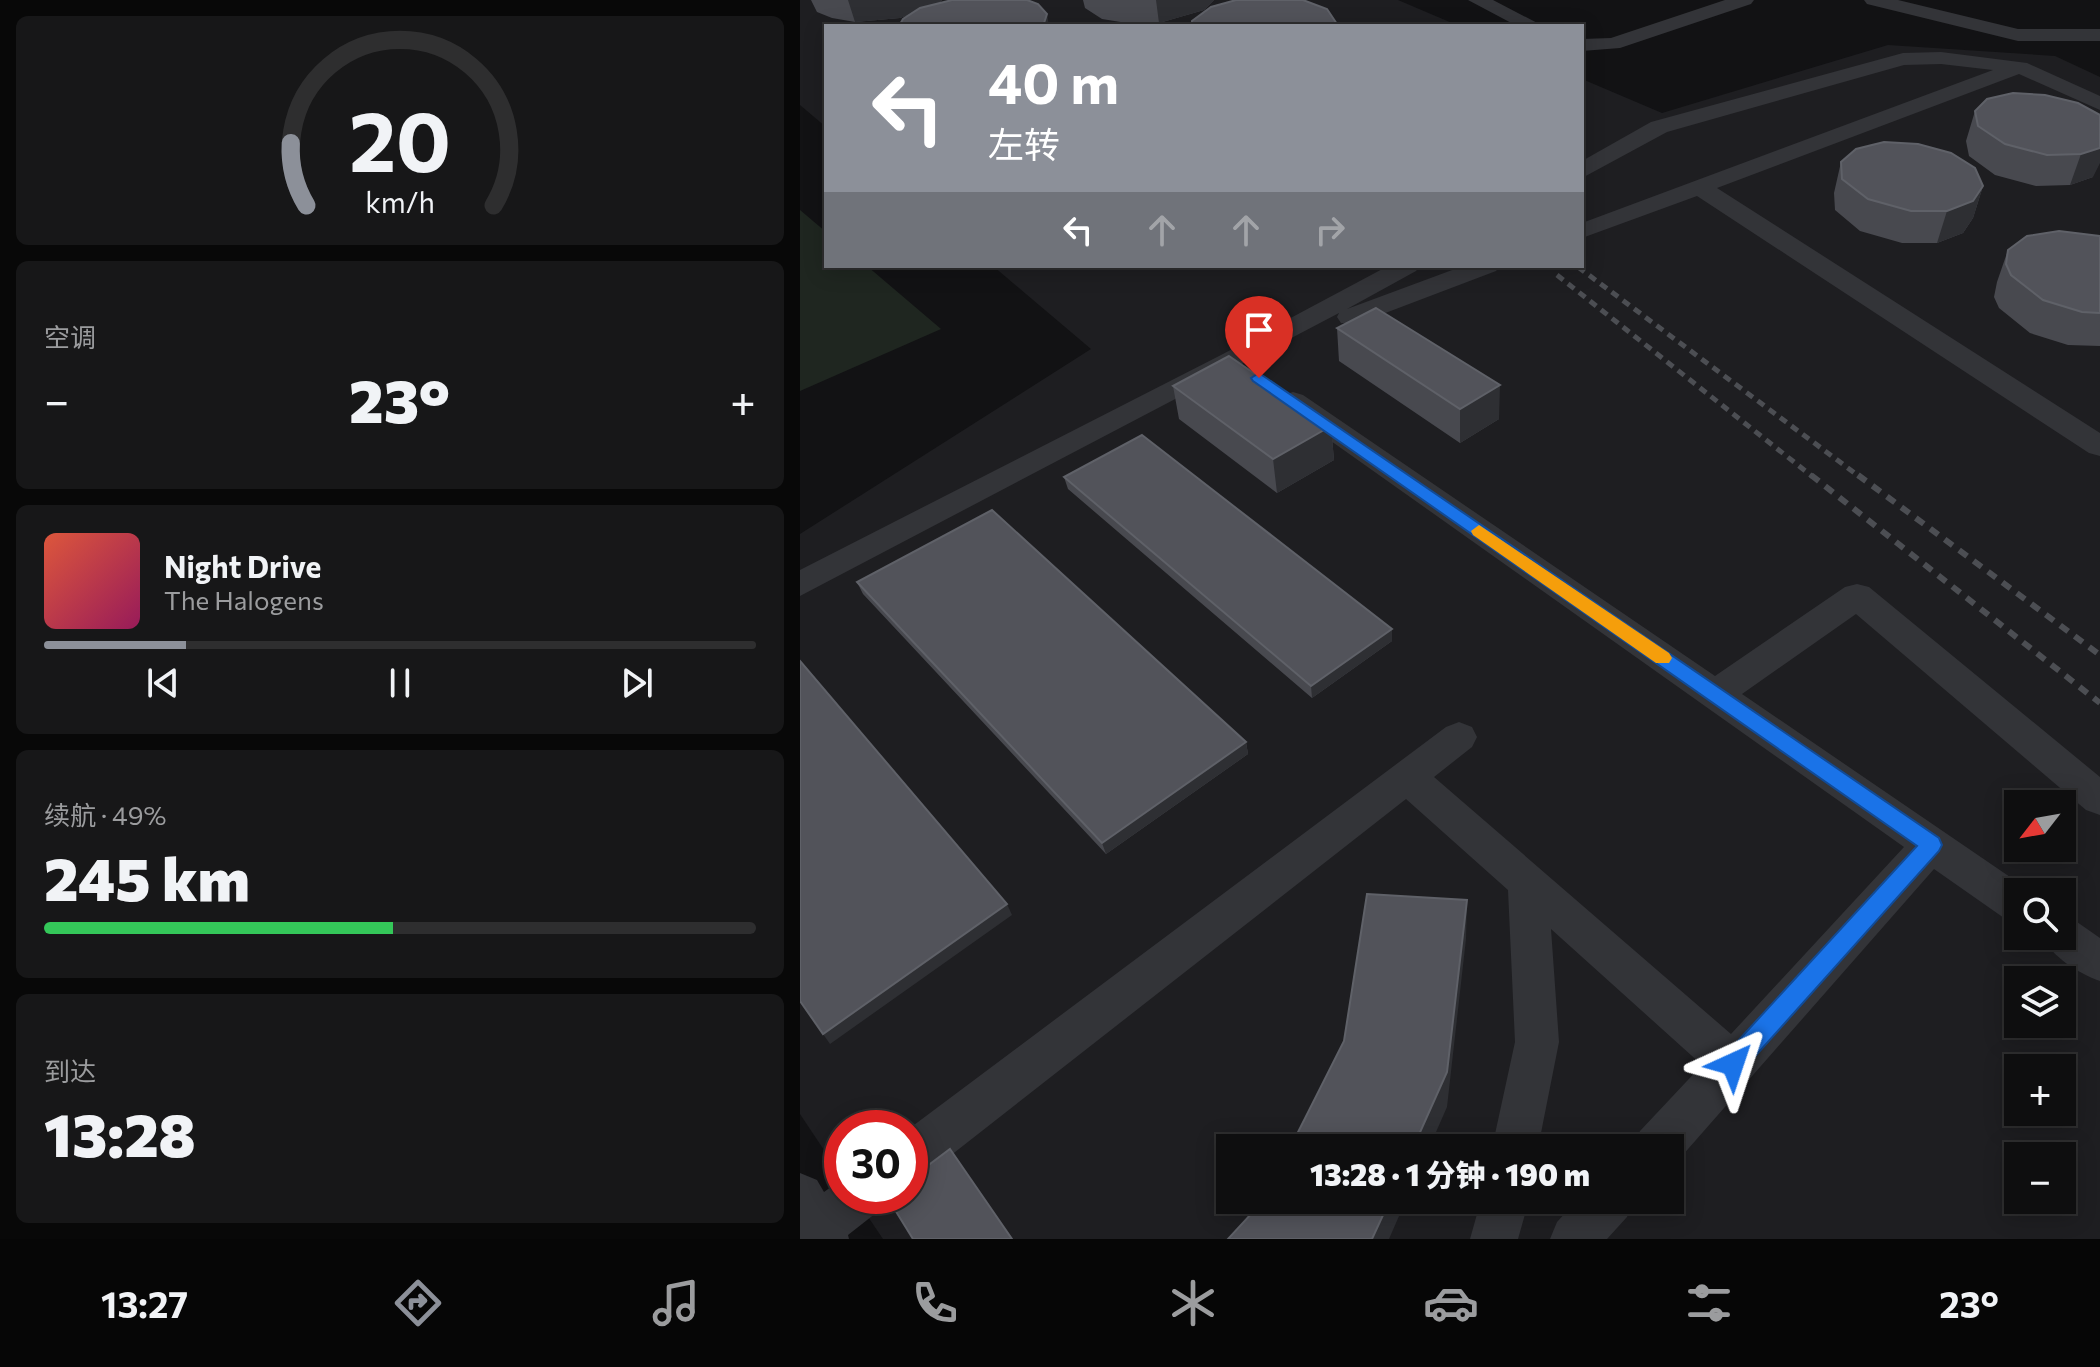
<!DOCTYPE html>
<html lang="zh">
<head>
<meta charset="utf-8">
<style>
	:root { --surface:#0e0e0f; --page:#171718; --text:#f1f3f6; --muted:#9b9c9e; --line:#2e2e2f; --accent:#8c9099 }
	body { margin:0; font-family:Commissioner,"Noto Sans SC",sans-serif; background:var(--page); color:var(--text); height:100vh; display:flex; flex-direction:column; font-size:30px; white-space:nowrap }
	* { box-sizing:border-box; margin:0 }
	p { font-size:26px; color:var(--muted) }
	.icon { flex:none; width:44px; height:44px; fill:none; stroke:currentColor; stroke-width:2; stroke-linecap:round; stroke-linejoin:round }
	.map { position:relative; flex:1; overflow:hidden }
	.panel { display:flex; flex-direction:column; gap:16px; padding:16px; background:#080808; width:800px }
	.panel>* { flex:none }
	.guide { position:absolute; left:24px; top:24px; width:760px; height:244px; border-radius:0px; box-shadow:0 4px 20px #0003,0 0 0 2px var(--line); background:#8c9099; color:#fff; overflow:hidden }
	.needle { width:52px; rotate:239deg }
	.buttons { position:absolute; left:1204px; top:790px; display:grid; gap:16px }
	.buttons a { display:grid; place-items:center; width:72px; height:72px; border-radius:0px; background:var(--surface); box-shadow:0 4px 20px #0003,0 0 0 2px var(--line); font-size:40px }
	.speed { position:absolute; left:24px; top:1110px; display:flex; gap:16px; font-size:40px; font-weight:700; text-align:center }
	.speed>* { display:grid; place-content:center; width:104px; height:104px; border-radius:50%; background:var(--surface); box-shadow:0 4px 20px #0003,0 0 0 2px var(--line); line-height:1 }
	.speed .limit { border:12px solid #d22; background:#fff; color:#111 }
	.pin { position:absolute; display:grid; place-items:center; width:68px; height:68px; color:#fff; margin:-82px -34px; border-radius:50% 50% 50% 0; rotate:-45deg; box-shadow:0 0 8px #0007 }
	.pin .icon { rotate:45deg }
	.me { position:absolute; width:88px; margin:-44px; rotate:42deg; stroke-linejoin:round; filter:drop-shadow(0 0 6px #0008) }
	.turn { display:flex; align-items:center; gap:28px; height:168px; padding:0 32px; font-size:36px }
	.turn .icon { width:104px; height:104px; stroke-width:2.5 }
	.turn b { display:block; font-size:56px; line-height:68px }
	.lanes { display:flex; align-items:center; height:76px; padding:0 32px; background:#0003; justify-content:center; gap:40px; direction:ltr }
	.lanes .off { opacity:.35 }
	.big { font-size:60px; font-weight:800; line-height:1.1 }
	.panel .card { flex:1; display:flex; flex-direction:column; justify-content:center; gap:12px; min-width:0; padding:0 28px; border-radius:12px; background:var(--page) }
	.panel .dial { align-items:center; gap:0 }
	.dial svg { height:208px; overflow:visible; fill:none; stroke:var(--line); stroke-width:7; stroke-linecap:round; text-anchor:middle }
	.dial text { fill:var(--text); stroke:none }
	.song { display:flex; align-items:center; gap:24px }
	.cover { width:96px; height:96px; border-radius:12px; background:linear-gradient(135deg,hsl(10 70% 55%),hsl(330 70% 35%)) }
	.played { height:8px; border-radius:4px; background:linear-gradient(90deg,var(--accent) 20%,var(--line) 20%) }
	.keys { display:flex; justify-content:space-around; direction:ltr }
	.heat { display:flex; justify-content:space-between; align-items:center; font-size:44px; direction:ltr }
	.charge { height:12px; border-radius:6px; background:linear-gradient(90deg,#34c759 49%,var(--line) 0) }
	.trip { position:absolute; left:416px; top:1134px; width:468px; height:80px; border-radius:0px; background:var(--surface); box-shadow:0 4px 20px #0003,0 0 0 2px var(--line); font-weight:800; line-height:80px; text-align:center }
	.tab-bar { display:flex; height:128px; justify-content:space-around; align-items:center; background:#060606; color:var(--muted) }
	.tab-bar .icon { width:56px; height:56px }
	.tab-bar .selected { color:var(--accent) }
	.tab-bar b { font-size:36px; color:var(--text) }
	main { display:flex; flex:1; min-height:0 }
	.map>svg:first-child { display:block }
</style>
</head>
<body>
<main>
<section class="panel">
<div class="card dial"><svg viewBox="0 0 100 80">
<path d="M14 69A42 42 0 1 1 86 69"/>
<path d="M14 69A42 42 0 0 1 8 45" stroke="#8c9099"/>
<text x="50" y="56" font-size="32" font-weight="700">20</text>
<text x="50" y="72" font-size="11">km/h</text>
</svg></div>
<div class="card"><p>空调</p>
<div class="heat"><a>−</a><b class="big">23°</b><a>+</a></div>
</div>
<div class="card">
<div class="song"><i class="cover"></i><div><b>Night Drive</b><p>The Halogens</p></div></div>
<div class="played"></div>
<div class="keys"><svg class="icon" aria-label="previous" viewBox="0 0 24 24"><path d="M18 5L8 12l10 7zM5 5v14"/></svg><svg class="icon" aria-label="pause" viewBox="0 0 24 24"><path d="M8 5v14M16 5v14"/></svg><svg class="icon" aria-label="next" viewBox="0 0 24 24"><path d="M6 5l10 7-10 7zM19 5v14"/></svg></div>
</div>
<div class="card"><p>续航 · 49%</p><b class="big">245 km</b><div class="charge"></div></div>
<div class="card"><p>到达</p><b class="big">13:28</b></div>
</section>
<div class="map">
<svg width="1300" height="1239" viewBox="0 0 1300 1239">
	<rect width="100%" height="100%" fill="#121214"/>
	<path fill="#1e1e21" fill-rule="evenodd" d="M 0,0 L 598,0 L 659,26 L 26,26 L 26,127 L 0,105 Z
		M 1088,45 L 1255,56 L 1300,77 L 1300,1239 L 83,1239 L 54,1196 L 110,1196 L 110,1128 L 42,1128 L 42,1177 L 0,1114 L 0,534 L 291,349 L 193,266 L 782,266 L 782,79 L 862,113 ZM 1218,804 L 1262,804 L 1262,848 L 1218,848 ZM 1218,892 L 1262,892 L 1262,936 L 1218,936 ZM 1218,980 L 1262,980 L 1262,1024 L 1218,1024 ZM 1218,1068 L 1262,1068 L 1262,1112 L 1218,1112 ZM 430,1148 L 870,1148 L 870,1200 L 430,1200 ZM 1218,1156 L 1262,1156 L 1262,1200 L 1218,1200 Z"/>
	<path fill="#1f2620" d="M 0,210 L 26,232 L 26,266 L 67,266 L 141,329 L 0,391 Z"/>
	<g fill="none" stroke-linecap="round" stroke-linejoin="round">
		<path fill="#333438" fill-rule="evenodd" d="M 668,0 L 693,0 L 743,26 L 717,26 Z
			M 925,0 L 954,0 L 951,4 L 820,48 L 782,51 L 782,39 L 811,38 Z
			M 1064,0 L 1098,0 L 1218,29 L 1300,29 L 1300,41 L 1218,41 L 1067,4 Z
			M 1141,52 L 1227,63 L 1300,96 L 1300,110 L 1219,74 L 917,188 L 1300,433 L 1300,456 L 1289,453 L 897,196 L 782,238 L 782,223 L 1193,70 L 1141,64 L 1104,65 L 867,132 L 782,178 L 782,161 L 851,122 L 1103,53 Z
			M 588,266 L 620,266 L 616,271 L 547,309 L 663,266 L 700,266 L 696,271 L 559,323 L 541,323 L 537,317 L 539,313 L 0,596 L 0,570 L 423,354 Z
			M 493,392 L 503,395 L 915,676 L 1045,587 L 1057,584 L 1069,587 L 1300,777 L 1300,815 L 1286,810 L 1056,614 L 942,694 L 1232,892 L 1218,892 L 1218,923 L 1204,918 L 1134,869 L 874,1165 L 870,1166 L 870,1148 L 834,1148 L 840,1131 L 902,1065 L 751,929 L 759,1042 L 738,1148 L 692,1148 L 715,1042 L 708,890 L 606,799 L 127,1174 L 110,1180 L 110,1128 L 646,727 L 659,722 L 672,727 L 677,737 L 672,747 L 634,777 L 931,1034 L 1104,847 L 483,407 L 479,401 L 483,395 Z
			M 1262,916 L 1277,922 L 1300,938 L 1300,981 C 1278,973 1252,957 1242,936 L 1262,936 Z
			M 0,1173 L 17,1180 L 24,1192 L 42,1179 L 42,1196 L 83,1196 L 76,1213 L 48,1235 L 49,1239 L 0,1239 Z
			M 681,1200 L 729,1200 L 718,1239 L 670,1239 Z
			M 777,1200 L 834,1200 L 827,1217 L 807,1239 L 750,1239 L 757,1222 Z"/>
		<path stroke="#4c4e53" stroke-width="5" stroke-dasharray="8 6" stroke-linecap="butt" d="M 778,267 L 1060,477
			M 757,275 L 1013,477"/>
		<path stroke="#4c4e53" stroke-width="6" stroke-dasharray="10 8" stroke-linecap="butt" d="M 1011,475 L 1300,703
			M 1058,475 L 1300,655"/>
	</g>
	<path fill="#48494f" d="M 11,0 L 142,0 L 138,4 L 100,18 L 55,22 L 32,18 L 17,12 Z
		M 283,0 L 414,0 L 404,10 L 359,23 L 333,24 L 302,19 L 285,8 Z
		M 1278,103 L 1293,177 L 1270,185 L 1236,186 L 1195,175 L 1169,156 L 1166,141 L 1175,111 Z
		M 1041,162 L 1183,186 L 1173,218 L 1163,233 L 1137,243 L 1102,243 L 1060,231 L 1035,210 L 1034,193 Z
		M 1300,236 L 1300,346 L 1268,345 L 1230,333 L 1199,308 L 1194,297 L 1197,282 L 1208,250 Z
		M 537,328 L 699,419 L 660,443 L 539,361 Z
		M 373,386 L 531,426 L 534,460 L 477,493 L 379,419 Z
		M 264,477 L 592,641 L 512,698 L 268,489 Z
		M 57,582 L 446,742 L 448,754 L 306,854 L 63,594 Z"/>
	<path fill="#2e2f33" d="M 48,0 L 142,0 L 137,4 L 100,18 L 55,22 Z
		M 356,0 L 414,0 L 404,10 L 359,23 Z
		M 247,14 L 249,26 L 243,26 Z
		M 1300,148 L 1300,163 L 1293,177 L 1270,185 L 1281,154 Z
		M 1183,186 L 1173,218 L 1163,233 L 1137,243 L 1147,211 Z
		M 700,385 L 699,419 L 660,443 L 660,409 Z
		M 531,426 L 534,460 L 477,493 L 473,459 Z
		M 592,629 L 592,641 L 512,698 L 511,686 Z
		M 446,742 L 448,754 L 306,854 L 302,843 Z
		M 667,900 L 666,939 L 647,1107 L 629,1148 L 613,1148 Z
		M 207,904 L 212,915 L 30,1044 L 23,1034 Z
		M 590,1200 L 606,1200 L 589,1239 L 572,1239 Z"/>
	<path fill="#52535a" stroke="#5f6168" stroke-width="2" d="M 152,0 L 227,0 L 238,4 L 247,14 L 243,26 L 99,26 L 103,19 L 120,8 Z
		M 436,0 L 503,0 L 527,9 L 537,24 L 536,26 L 392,26 L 392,21 L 411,7 Z
		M 1213,93 L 1245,95 L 1278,103 L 1300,115 L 1300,148 L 1281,154 L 1247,155 L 1205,144 L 1178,126 L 1175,111 L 1187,99 Z
		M 1084,142 L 1118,144 L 1151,153 L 1175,168 L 1183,186 L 1173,201 L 1147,211 L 1111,211 L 1068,199 L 1042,179 L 1041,162 L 1056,149 Z
		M 1259,231 L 1300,236 L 1300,313 L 1282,312 L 1243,300 L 1211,275 L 1206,264 L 1208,250 L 1227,236 Z
		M 576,308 L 700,385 L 660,409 L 537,328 Z
		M 429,356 L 531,426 L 473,459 L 373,386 Z
		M 342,435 L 592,629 L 511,686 L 264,477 Z
		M 192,510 L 446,742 L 302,843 L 57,582 Z
		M 0,661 L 207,904 L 23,1034 L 0,1001 Z
		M 567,894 L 667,900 L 647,1072 L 613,1148 L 490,1148 L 544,1041 Z
		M 150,1149 L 212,1239 L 113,1239 L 87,1197 L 88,1196 L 110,1196 L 110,1179 Z
		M 464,1200 L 590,1200 L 572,1239 L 428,1239 Z"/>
	<path fill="#1a73e8" stroke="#114b97" stroke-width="2" d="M 459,373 L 1139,838 L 1142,845 L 1139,851 L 941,1072 L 933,1075 L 925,1072 L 921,1064 L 925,1055 L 1117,846 L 453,381 L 451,378 Z"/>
	<path fill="#f59e0b" d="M 679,525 L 869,653 L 872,658 L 869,663 L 856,663 L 673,535 L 671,531 Z"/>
</svg>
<div class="buttons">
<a><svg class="needle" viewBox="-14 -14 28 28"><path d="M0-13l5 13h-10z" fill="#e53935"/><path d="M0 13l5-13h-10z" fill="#9b9c9e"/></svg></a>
<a><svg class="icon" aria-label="search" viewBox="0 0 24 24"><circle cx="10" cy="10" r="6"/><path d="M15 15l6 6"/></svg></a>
<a><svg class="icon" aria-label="layers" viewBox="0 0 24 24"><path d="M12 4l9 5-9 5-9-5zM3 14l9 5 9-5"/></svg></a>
<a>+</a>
<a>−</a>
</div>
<div class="speed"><div class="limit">30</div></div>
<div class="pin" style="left:459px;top:378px;background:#d93025"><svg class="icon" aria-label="arrive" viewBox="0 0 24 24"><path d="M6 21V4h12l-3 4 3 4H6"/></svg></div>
<svg class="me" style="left:933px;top:1064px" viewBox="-20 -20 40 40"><path d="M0-17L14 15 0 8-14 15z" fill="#1a73e8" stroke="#fff" stroke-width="4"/></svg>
<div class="trip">13:28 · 1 分钟 · 190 m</div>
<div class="guide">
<div class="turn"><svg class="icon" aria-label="left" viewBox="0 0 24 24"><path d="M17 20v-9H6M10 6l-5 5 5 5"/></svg><div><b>40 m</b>左转</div></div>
<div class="lanes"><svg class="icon" aria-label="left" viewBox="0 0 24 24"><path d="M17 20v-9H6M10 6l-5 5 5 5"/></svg><svg class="icon off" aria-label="ahead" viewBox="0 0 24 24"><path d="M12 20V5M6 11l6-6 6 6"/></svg><svg class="icon off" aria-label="ahead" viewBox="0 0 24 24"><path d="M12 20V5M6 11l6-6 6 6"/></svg><svg class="icon off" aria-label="right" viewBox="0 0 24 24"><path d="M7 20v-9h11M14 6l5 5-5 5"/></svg></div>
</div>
</div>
</main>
<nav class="tab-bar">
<b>13:27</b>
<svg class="icon selected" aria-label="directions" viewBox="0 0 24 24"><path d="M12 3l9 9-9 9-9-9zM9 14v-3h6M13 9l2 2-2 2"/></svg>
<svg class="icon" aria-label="music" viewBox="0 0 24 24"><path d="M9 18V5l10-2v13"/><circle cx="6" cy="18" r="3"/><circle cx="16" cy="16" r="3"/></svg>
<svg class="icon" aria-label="phone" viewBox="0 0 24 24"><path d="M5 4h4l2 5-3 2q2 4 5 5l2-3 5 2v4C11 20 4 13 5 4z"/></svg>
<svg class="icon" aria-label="climate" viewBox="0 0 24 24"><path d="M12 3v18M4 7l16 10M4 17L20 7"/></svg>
<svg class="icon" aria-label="car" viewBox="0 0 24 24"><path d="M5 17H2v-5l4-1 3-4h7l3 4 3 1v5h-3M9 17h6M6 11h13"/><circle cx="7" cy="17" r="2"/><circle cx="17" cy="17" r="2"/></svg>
<svg class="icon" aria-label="filters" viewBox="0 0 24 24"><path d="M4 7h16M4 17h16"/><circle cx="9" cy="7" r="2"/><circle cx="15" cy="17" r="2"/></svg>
<b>23°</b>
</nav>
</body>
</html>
